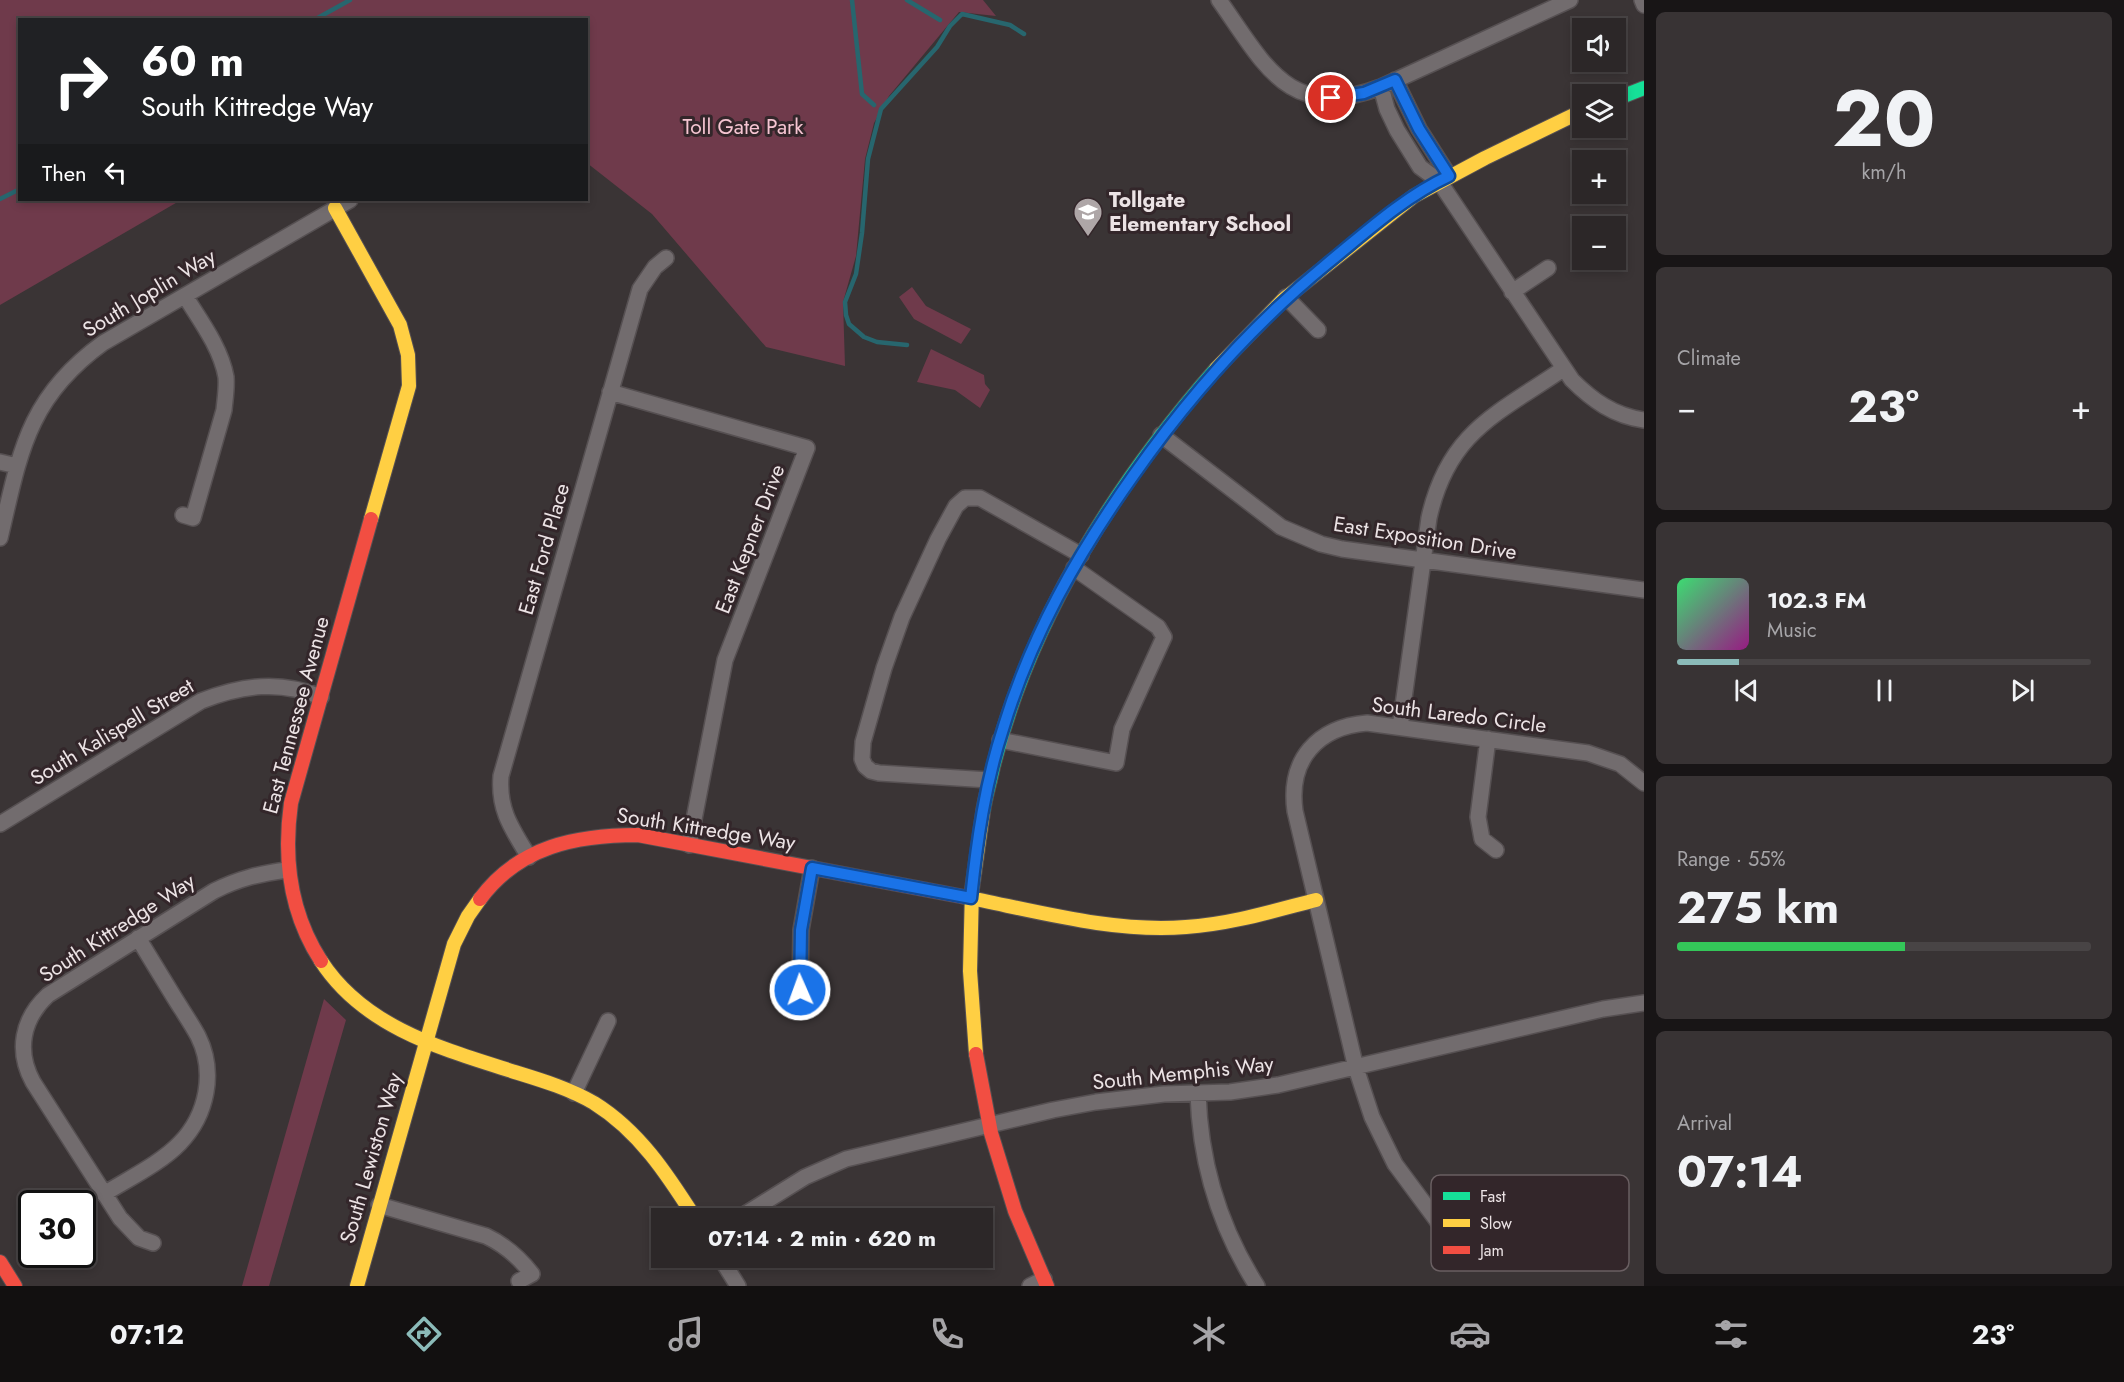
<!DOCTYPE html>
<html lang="en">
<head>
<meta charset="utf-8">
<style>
	:root { --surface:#2c2728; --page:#383334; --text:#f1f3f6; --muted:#a6a5a8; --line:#484445; --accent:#8bbbb9 }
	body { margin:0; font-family:Jost,sans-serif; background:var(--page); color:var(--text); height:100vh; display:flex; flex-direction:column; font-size:22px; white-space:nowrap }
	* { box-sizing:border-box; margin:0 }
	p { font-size:20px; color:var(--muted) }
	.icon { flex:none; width:33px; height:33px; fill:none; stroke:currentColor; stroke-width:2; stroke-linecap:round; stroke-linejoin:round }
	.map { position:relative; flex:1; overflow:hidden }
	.drawer { display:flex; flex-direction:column; gap:12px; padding:12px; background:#181516; width:480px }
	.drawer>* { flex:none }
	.top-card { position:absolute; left:18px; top:18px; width:570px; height:183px; border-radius:0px; box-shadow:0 3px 9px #0003,0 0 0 2px var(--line); background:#202124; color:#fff; overflow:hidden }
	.tools { position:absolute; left:1572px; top:18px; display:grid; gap:12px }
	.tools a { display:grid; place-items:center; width:54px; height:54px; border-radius:0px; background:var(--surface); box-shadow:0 3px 9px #0003,0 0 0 2px var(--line); font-size:30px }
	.speed { position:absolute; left:18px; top:1190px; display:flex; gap:12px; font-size:30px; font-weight:700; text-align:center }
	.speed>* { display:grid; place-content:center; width:78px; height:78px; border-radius:50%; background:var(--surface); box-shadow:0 3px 9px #0003,0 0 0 2px var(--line); line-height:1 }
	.speed .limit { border:3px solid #111; border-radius:9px; background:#fff; color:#111 }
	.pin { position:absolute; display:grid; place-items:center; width:51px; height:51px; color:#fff; margin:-26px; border:3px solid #fff; border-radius:50%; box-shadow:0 2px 6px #0007 }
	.me { position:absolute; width:66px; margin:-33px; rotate:358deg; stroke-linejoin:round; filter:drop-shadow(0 0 4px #0008) }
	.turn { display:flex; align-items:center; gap:21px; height:126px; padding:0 24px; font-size:27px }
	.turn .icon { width:78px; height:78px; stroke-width:2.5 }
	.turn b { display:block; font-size:42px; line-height:51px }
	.then { display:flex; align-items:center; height:57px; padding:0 24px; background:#0003; gap:12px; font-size:22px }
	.big { font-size:45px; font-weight:700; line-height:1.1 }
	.drawer .tile { flex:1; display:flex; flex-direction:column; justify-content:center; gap:9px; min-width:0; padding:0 21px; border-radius:9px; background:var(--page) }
	.drawer .dial { align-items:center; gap:0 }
	.dial b { font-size:78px; line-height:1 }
	.song { display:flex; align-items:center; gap:18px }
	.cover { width:72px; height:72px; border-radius:9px; background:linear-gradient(135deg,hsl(140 70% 55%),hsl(310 70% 35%)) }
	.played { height:6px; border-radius:3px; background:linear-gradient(90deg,var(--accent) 15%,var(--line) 15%) }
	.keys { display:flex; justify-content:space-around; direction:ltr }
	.heat { display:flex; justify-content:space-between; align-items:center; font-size:33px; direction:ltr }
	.charge { height:9px; border-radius:4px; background:linear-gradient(90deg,#34c759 55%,var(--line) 0) }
	.trip { position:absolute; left:651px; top:1208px; width:342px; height:60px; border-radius:0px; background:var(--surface); box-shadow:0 3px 9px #0003,0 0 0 2px var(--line); font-weight:700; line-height:60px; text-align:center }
	.tab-bar { display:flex; height:96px; justify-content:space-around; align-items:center; background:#121010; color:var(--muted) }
	.tab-bar .icon { width:42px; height:42px }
	.tab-bar .current { color:var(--accent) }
	.tab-bar b { font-size:27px; color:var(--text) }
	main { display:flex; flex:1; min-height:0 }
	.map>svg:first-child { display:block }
</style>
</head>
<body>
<main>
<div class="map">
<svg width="1644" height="1286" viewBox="0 0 1644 1286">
	<rect width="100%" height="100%" fill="#3a3435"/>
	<path fill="#6f3a4b" d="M 0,0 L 983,0 L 996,16 L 959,12 L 889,96 L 874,123 L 865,159 L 856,256 L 843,302 L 845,366 L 766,347 L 652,214 L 587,163 L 586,20 L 20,20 L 20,200 L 181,200 L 0,305 Z
		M 912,287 L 926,306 L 971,329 L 961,344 L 914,319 L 899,297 Z
		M 931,349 L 984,375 L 985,384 L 990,390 L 980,408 L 955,390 L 917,382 Z
		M 324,999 L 346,1020 L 269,1286 L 242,1286 Z"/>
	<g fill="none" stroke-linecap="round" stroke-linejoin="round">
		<path stroke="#27666e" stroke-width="4.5" d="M 852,0 L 862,94 L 874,105
			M 907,0 L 940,20
			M 314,20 L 350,0
			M 0,199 L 20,189
			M 907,345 L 877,342 L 864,337 L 849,324 L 846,315 L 845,302 L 856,274 L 862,233 L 868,159 L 881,109 L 937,47 L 950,26 L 962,14 L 1010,25 L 1024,34"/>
		<g stroke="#565052" stroke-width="18">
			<path id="street" d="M 1219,0 C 1265,65 1289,122 1381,87 L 1570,0
				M 1642,0 L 1644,5
				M 1395,80 L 1419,129 L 1449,176
				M 1381,87 L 1387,109 L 1397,130 L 1420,167 L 1439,181 L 1572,380 C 1592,400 1614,416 1644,420
				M 1512,292 L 1548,268
				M 1286,297 L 1318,330
				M 610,392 L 807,448 L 725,660 L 689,845
				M 1161,435 L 1281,527 L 1321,544 L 1342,549 L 1644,590
				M 0,462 L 17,466
				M 183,515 L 193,518 L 224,410 C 225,399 227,388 226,377 C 221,348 200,320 185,296
				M 0,538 C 20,453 27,398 103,343 L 350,200
				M 1400,727 L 1429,518 C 1448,432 1497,414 1563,369
				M 1488,739 L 1478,817 L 1482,839 L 1496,850
				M 1000,740 L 1116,763 L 1122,729 L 1164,637 L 1158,627 L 1074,568
				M 989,780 L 879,773 L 871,771 L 865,766 L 862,759 L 863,742 L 884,668 L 902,617 L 938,539 L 956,506 L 965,498 L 980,498 L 1081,555
				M 0,824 L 201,701 C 242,685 280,680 321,697
				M 529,857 C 512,829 498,810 501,776 L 640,289 L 655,267 L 666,258
				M 786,991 L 800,990 L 801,930 L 812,868
				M 574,1093 L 608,1021
				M 1198,1093 C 1200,1162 1220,1228 1257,1286
				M 104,1194 C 128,1179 161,1163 180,1143 C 207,1115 216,1072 198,1036 C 191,1023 182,1010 174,997 C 162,977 150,958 138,938
				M 379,1205 L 486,1236 C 505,1245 519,1257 532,1274 L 519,1281
				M 739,1218 L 805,1177 L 846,1159 L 1053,1110 L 1096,1102 L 1164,1094 L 1230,1092 L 1278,1085 L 1603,1009 L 1644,1003
				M 1470,1241 L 1458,1249 L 1395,1164 L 1372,1117 L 1356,1068 L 1295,811 C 1288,760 1317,727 1367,723 L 1588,753 L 1620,764 L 1644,783
				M 153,1243 L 139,1238 L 120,1218 L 33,1082 C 16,1051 22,1019 48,995 L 214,891 C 240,878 259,874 287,870
				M 720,1257 L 738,1286
				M 1030,1286 L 1044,1279"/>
		</g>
		<g stroke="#565052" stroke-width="16">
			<path id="fast" d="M 1616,99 L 1644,88
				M 983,812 C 985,797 990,782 993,767 C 1030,619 1116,483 1216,369"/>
		</g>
		<g stroke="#565052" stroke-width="16">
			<path id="slow" d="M 335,208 L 400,325 L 408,355 L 409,386 L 371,519
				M 1216,369 L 1283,300 L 1414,196 L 1485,158 L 1582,111
				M 965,897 C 1036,911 1114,933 1186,927 C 1231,924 1273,911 1316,900
				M 321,961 C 365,1029 446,1050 518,1073 C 544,1081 570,1089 594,1103 C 639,1131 667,1174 695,1218
				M 976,1054 L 970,971 L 972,889 L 983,812
				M 357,1286 L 454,944 L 468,916 L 480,899"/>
		</g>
		<g stroke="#565052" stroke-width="16">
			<path id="jam" d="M 480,899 C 519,846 577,835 638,835 L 965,897
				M 321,961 C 290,913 283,860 291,803 L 371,519
				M 976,1054 L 991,1133 L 1015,1211 L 1047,1286
				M 0,1262 L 15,1286"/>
		</g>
		<use href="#street" stroke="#726c6e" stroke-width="15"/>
		<use href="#fast" stroke="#16e098" stroke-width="14"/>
		<use href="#slow" stroke="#ffcf43" stroke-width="14"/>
		<use href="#jam" stroke="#f24e42" stroke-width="14"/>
	</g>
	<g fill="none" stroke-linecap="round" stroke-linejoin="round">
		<g stroke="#114b97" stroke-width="15">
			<path id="route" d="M 800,990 L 801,930 L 812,868 L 971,898 C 977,841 985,784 1003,729 C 1031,636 1077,555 1133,476 C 1189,396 1252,325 1328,263 C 1366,232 1404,197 1449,176 L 1419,129 L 1395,80 L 1364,93 L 1331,98"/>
		</g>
		<use href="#route" stroke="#1a73e8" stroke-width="10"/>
	</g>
	<defs>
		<g id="school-pin" transform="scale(1.5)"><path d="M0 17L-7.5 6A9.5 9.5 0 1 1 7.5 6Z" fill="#aea6a7" stroke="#33262a"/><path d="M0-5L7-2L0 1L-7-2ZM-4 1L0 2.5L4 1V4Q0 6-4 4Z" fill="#fff"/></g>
	</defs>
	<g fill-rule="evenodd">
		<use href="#school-pin" x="1088" y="212"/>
	</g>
	<g text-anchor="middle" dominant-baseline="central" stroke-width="6" stroke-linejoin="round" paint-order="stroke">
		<g font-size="21" fill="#f6c5d2" stroke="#33262a">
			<text x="743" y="127">Toll Gate Park</text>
		</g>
		<g font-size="21" font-weight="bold" fill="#ece3e5" stroke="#33262a" text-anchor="start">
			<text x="1109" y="200">Tollgate<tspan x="1109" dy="24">Elementary School</tspan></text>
		</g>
		<g font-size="21" fill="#ece3e5" stroke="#33262a">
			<text transform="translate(149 293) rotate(-31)">South Joplin Way</text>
			<text transform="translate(1425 538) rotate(9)">East Exposition Drive</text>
			<text transform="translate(750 539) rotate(-69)">East Kepner Drive</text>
			<text transform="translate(544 549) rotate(-74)">East Ford Place</text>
			<text transform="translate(296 715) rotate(-75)">East Tennessee Avenue</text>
			<text transform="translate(1459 715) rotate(7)">South Laredo Circle</text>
			<text transform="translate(112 732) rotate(-31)">South Kalispell Street</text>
			<text transform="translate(706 829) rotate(9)">South Kittredge Way</text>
			<text transform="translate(117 928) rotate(-33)">South Kittredge Way</text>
			<text transform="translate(1183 1073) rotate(-6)">South Memphis Way</text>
			<text transform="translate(371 1158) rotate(-74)">South Lewiston Way</text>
		</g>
	</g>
	<rect x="1431" y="1175" width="198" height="96" rx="9" fill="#33262a" stroke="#6a5f62" stroke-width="1.5"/>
	<rect x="1443" y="1192" width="27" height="8" fill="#16e098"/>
	<rect x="1443" y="1219" width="27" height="8" fill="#ffcf43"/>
	<rect x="1443" y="1246" width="27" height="8" fill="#f24e42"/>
	<g font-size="16" fill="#ece3e5">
		<text x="1480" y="1202">Fast</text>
		<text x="1480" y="1229">Slow</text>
		<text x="1480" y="1256">Jam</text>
	</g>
</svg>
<div class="tools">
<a><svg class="icon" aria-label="sound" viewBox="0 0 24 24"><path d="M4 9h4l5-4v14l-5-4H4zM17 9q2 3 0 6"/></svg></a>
<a><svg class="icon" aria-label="layers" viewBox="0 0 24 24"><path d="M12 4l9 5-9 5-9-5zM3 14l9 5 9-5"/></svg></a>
<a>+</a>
<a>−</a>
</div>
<div class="speed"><div class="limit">30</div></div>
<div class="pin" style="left:1331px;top:98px;background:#d93025"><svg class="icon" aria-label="arrive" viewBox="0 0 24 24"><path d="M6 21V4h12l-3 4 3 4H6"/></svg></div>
<svg class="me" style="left:800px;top:990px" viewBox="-20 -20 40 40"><circle r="17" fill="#1a73e8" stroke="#fff" stroke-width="3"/><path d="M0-11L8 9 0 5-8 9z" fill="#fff"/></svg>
<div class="trip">07:14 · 2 min · 620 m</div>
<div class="top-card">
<div class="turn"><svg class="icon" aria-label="right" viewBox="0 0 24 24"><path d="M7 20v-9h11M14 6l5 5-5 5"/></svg><div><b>60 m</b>South Kittredge Way</div></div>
<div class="then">Then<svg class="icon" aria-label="left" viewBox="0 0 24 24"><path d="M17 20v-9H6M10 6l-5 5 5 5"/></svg></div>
</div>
</div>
<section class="drawer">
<div class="tile dial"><b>20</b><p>km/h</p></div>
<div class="tile"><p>Climate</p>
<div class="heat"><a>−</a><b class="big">23°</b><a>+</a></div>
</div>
<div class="tile">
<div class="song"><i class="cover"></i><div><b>102.3 FM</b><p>Music</p></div></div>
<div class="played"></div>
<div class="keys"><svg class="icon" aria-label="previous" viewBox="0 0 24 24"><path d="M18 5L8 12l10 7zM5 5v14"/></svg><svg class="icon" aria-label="pause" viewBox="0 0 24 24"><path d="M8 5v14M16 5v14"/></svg><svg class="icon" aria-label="next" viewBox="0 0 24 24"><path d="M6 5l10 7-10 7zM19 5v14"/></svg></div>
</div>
<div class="tile"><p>Range · 55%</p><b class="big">275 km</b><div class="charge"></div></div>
<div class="tile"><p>Arrival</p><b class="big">07:14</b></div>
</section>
</main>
<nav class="tab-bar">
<b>07:12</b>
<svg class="icon current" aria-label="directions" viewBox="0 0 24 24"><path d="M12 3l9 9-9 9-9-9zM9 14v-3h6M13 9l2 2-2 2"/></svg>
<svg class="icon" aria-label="music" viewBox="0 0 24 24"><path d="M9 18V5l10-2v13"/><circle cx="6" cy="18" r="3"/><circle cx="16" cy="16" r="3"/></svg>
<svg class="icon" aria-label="phone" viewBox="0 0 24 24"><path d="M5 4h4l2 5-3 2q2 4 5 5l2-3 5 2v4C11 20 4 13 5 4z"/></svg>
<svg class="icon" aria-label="climate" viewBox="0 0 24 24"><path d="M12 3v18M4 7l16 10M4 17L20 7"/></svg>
<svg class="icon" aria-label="car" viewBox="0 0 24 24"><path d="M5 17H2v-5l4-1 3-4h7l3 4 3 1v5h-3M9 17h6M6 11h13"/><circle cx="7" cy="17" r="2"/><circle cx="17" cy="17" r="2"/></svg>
<svg class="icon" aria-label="filters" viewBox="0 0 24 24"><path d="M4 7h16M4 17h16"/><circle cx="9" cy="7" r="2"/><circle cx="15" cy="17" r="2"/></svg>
<b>23°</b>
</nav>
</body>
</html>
